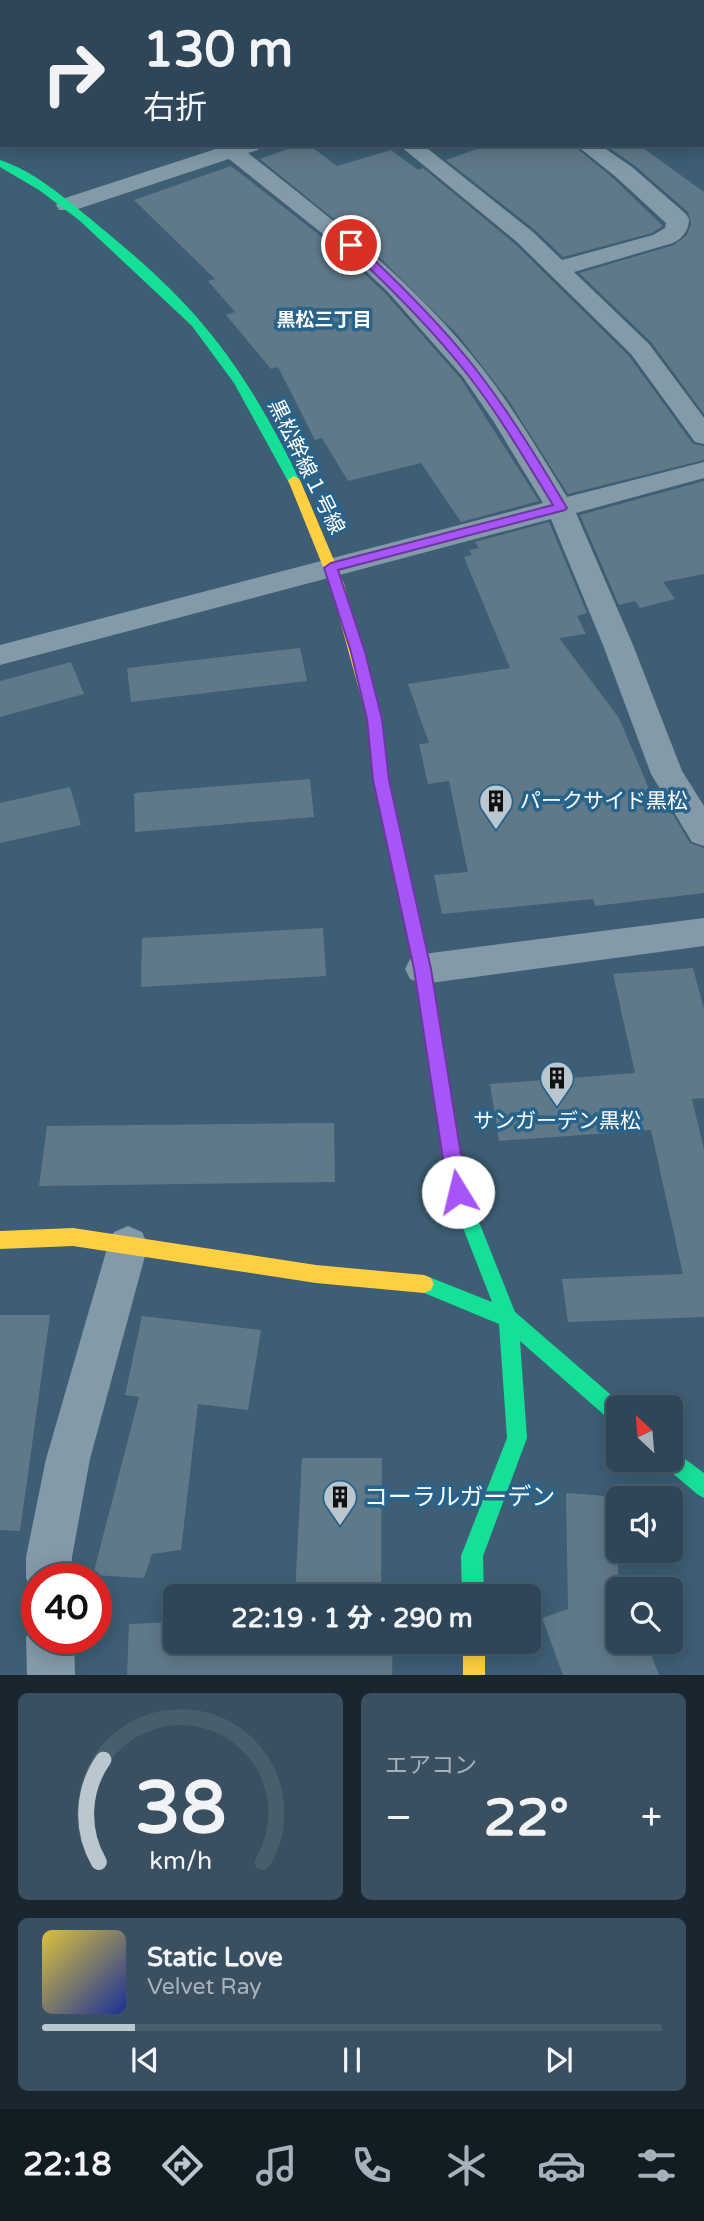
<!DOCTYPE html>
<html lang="ja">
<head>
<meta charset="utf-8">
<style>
	:root { --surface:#2e4657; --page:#3a5061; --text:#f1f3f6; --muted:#a7b1ba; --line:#495e6d; --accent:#bbc7ce }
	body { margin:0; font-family:"Varela Round","Noto Sans JP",sans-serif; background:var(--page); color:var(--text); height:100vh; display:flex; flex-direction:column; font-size:26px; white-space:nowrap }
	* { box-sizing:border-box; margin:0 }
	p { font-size:23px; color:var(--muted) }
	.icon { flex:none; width:38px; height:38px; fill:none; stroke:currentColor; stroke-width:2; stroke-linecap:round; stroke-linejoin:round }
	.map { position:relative; height:1675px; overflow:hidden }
	.details { display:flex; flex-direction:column; gap:18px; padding:18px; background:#192630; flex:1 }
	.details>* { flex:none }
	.hud { position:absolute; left:0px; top:0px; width:705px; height:147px; box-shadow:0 4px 18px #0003,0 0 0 2px var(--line); background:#2e4657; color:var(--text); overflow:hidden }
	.needle { width:46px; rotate:334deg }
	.controls { position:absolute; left:606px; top:1395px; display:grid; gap:14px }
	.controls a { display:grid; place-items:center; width:77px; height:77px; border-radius:10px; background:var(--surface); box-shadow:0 4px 18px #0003,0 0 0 2px var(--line); font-size:35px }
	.speed { position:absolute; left:21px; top:1563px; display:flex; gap:14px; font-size:35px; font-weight:700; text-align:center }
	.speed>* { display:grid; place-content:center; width:91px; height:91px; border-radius:50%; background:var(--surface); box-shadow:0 4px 18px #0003,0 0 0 2px var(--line); line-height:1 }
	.speed .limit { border:10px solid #d22; background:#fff; color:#111 }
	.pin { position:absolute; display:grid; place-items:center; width:60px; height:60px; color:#fff; margin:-30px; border:4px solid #fff; border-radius:50%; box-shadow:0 2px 7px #0007 }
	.me { position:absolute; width:77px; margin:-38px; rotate:351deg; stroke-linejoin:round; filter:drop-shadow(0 0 5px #0008) }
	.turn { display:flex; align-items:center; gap:24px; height:147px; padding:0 28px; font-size:32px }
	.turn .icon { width:91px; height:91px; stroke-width:2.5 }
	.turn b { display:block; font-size:49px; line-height:60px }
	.big { font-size:52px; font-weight:800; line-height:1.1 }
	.details .widget { flex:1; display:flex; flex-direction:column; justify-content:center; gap:10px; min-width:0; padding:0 24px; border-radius:10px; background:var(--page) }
	.details .dial { align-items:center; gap:0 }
	.dial svg { height:182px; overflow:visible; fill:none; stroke:var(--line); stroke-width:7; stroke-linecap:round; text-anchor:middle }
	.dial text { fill:var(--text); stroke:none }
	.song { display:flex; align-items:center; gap:21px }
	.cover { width:84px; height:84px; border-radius:10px; background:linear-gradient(135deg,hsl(50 70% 55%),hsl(230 70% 35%)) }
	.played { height:7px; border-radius:4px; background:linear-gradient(90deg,var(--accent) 15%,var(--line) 15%) }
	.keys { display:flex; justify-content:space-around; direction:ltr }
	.heat { display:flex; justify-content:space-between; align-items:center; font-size:38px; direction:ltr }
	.details .tiles { flex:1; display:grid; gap:18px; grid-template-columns:1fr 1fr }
	.widget:last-child { grid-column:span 2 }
	.trip { position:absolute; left:163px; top:1584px; width:378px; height:70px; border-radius:10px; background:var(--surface); box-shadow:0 4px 18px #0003,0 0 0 2px var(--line); font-weight:800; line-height:70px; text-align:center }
	.tab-bar { display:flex; height:112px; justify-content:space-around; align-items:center; background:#121c23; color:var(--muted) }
	.tab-bar .icon { width:49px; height:49px }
	.tab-bar .current { color:var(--accent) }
	.tab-bar b { font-size:32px; color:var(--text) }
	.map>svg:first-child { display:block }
</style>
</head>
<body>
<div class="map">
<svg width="704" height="1675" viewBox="0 0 704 1675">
	<rect width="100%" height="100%" fill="#3d5e74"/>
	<path fill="#33749b" d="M 303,0 L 703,0 L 704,1 L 704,120 L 704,2 Z"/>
	<path fill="#607989" d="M 299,145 L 309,145 L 337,166 L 391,150 L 418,170 L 423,168 L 515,244 L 629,356 L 693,444 L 704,446 L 704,460 L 568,494 L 507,398 L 458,335 L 373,251 L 260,159 Z
		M 488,145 L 573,145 L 614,179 L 663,226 L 652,233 L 563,257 L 535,230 L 446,160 Z
		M 605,145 L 639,145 L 704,192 L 704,414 L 651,342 L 579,273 L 674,245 L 687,235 L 691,224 L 688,212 L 634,165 Z
		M 231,166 L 341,252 L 385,293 L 461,379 L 539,501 L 461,522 L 421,463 L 348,481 L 322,438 L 315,440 L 278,367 L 271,369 L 226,315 L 235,312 L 208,281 L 215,279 L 134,200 Z
		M 704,481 L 704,574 L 663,582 L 675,599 L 640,608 L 635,601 L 619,605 L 580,515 Z
		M 549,522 L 587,613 L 577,616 L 586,634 L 559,638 L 619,718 L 649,789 L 657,788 L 690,843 L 704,848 L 704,893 L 595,906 L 593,899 L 442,914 L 434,875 L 468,872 L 449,781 L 428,784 L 419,744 L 429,743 L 408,684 L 510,668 L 464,557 L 472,555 L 469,550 L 479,548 L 475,542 Z
		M 300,648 L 307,681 L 131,702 L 127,668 Z
		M 71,662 L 84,694 L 0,717 L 0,681 Z
		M 310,779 L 314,817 L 135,832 L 134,793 Z
		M 70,787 L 81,825 L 0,843 L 0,803 Z
		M 323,928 L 326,976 L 141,987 L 142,938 Z
		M 693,968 L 704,1009 L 704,1098 L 692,1099 L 704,1150 L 704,1317 L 568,1322 L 562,1279 L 683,1274 L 651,1130 L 499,1141 L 490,1084 L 635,1073 L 613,974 Z
		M 334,1123 L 335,1182 L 39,1186 L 47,1126 Z
		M 0,1315 L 50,1315 L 20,1531 L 0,1530 Z
		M 142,1316 L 261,1330 L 248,1410 L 198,1404 L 181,1550 L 152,1554 L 144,1578 L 93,1575 L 139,1397 L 125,1395 Z
		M 302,1458 L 382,1458 L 381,1596 L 295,1596 Z
		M 566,1493 L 618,1497 L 618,1642 L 646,1642 L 659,1675 L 563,1675 L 542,1618 L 568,1609 Z
		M 175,1622 L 175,1642 L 393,1642 L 392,1675 L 127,1675 L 129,1624 Z"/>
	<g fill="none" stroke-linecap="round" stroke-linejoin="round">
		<path fill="#849aa8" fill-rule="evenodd" d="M 228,145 L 260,145 L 258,150 L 248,153 C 332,219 416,283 482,368 C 514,409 540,453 567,497 L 704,462 L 704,478 L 576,513 L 633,645 L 682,771 L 704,806 L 704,846 L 692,842 L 651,774 L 603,645 L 551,519 L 0,665 L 0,645 L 543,503 L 494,422 L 463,377 L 387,291 L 343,250 L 229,159 L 75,210 L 59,210 L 56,205 L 59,200 Z
			M 399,145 L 423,145 L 533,232 L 562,260 L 653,235 L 665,228 L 666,223 L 616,177 L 576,145 L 600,145 L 632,167 L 686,214 L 689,219 C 689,230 683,238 673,243 L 574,272 L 649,344 L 704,418 L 704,444 L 695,442 L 631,354 L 517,242 Z
			M 704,918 L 704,946 L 423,984 L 410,979 L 405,969 L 410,959 L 423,954 Z
			M 128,1226 L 142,1232 L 148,1245 L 90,1459 L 72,1557 L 72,1578 L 37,1578 L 37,1596 L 33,1594 L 26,1578 L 26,1557 L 46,1459 L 108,1245 L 114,1232 Z
			M 37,1620 L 37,1638 L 74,1638 L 75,1675 L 27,1675 L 26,1638 L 33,1621 Z"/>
		<path fill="#16e098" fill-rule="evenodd" d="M 0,160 C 34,171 66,199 93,221 C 132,253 173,288 205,327 C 244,373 273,426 300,480 L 299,483 L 289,483 L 234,383 L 192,326 L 79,220 L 39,190 L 0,167 Z
			M 414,923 L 420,925 L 422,930 L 431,969 L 467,1192 L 515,1312 L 625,1407 L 618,1407 L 618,1424 L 611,1421 L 520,1341 L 527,1438 L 483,1556 L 484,1596 L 462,1596 L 461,1556 L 507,1438 L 499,1324 L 417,1290 L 414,1284 L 417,1278 L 424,1275 L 492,1302 L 449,1192 L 415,969 L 406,930 L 408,925 Z
			M 670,1448 L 704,1473 L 704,1498 L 697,1494 L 663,1465 L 660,1460 L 670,1460 Z"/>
		<path fill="#ffcf43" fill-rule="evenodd" d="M 294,476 L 300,480 L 344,584 L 381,719 L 389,780 L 422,930 L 420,935 L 408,935 L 406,930 L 373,780 L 367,719 L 330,584 L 288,480 Z
			M 73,1228 L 316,1265 L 424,1275 L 431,1278 L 434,1284 L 431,1290 L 424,1293 L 316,1283 L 73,1246 L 0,1249 L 0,1231 Z
			M 463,1642 L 485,1642 L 485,1675 L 463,1675 Z"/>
	</g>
	<path fill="#a855f7" stroke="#6d37a1" stroke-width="2" d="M 347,242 L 355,242 C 398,282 442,325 478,372 C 511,415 539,461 567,508 L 565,510 L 338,570 L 365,652 L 382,719 L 389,780 L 431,969 L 467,1192 L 464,1198 L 458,1200 L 451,1198 L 448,1192 L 414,969 L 373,780 L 367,719 L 351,652 L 324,568 L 331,563 L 553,505 C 526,461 500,416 468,375 C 432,329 390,287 347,247 Z"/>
	<defs>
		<g id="building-pin" transform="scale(1.75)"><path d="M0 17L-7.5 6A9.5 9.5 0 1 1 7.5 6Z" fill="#bbc7ce" stroke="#27638a"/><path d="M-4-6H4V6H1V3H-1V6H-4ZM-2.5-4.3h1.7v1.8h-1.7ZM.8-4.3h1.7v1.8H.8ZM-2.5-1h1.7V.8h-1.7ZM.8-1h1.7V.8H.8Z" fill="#111"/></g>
	</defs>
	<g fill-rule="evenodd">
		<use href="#building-pin" x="496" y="801"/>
		<use href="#building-pin" x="557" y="1078"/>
		<use href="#building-pin" x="340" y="1497"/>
	</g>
	<g text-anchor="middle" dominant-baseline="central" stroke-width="7" stroke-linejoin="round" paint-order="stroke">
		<g font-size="19" font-weight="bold" fill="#fff" stroke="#27638a">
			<text x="324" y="320">黒松三丁目</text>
		</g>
		<g font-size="21" fill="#fff" stroke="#27638a">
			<text transform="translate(306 467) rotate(64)">黒松幹線１号線</text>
		</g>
		<g font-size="21" fill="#fff" stroke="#27638a" text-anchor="start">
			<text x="520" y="801">パークサイド黒松</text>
			<text x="557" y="1121" text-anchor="middle">サンガーデン黒松</text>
		</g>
		<g font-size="24" fill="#fff" stroke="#27638a" text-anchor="start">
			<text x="364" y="1497">コーラルガーデン</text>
		</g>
	</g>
</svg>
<div class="controls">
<a><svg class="needle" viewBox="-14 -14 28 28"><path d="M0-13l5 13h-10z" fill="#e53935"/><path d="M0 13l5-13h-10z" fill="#a7b1ba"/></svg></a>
<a><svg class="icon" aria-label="sound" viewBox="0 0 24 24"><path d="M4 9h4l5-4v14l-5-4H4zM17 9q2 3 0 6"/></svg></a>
<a><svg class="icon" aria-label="search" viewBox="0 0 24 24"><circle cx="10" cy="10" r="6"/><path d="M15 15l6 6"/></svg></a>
</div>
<div class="speed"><div class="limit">40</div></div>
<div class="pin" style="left:351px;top:245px;background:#d93025"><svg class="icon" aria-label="arrive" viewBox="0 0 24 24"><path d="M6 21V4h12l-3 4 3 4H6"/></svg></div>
<svg class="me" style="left:458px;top:1192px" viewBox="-20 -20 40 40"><circle r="19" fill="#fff"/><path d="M0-13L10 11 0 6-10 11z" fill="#a855f7"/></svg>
<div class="trip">22:19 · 1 分 · 290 m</div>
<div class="hud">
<div class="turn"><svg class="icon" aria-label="right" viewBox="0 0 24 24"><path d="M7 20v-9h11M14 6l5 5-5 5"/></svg><div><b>130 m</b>右折</div></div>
</div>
</div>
<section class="details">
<div class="tiles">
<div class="widget dial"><svg viewBox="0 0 100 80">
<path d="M14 69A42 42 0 1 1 86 69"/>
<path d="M14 69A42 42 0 0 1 16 24" stroke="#bbc7ce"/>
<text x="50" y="56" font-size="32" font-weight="700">38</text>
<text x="50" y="72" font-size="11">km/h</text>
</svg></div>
<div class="widget"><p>エアコン</p>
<div class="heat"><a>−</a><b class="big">22°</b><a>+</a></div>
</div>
<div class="widget">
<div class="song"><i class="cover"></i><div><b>Static Love</b><p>Velvet Ray</p></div></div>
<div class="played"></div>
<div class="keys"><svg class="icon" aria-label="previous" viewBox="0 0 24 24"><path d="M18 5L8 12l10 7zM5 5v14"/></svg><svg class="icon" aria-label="pause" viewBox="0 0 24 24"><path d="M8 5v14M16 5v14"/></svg><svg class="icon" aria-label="next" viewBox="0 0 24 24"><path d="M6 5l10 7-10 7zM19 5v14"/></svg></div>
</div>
</div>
</section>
<nav class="tab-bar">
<b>22:18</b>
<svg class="icon current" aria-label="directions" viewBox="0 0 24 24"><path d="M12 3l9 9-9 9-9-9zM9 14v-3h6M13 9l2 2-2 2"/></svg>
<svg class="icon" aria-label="music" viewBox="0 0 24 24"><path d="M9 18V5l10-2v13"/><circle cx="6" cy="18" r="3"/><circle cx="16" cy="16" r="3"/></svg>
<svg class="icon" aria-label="phone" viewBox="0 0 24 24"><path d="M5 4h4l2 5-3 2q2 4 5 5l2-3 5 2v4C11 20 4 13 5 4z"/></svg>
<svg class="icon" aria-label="climate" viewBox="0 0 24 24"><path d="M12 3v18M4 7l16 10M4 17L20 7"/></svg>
<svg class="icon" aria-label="car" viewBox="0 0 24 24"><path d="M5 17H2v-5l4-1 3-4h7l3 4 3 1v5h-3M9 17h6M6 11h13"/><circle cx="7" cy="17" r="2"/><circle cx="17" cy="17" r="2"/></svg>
<svg class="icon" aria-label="filters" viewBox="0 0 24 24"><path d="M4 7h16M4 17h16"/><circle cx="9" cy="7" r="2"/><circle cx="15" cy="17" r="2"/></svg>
</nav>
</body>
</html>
